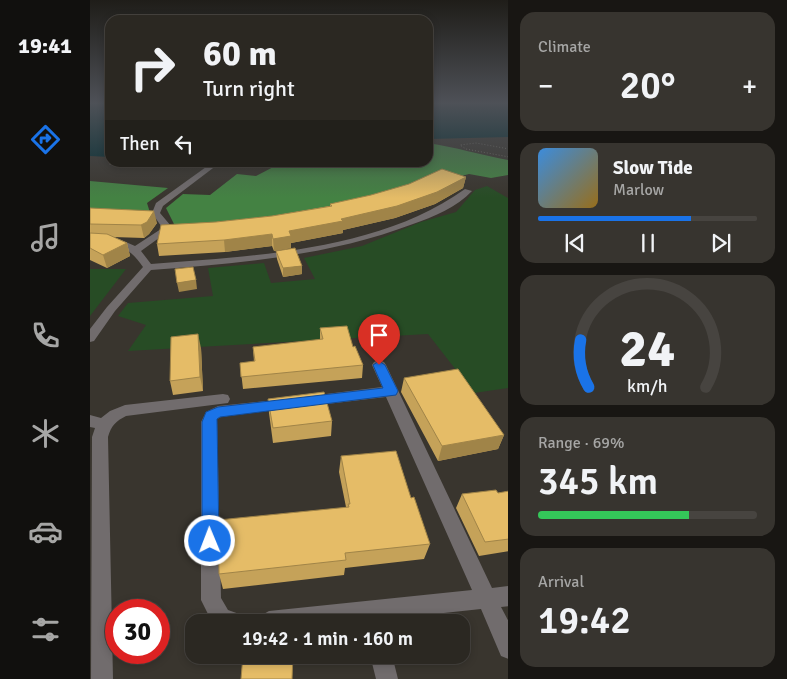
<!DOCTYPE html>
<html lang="en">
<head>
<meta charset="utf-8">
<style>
	:root { --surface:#2b2822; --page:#37342f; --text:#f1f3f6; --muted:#a6a6a5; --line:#474440; --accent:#1a73e8 }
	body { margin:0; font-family:Signika,sans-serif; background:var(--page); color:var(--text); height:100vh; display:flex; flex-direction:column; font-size:19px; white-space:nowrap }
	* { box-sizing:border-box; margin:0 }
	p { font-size:16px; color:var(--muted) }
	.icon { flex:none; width:28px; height:28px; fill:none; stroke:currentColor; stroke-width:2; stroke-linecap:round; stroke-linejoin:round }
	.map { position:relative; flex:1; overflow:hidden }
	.details { display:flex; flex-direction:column; gap:12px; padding:12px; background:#181613; width:279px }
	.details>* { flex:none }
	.guide { position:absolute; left:15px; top:15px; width:328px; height:152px; border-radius:15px; box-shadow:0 2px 8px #0003,0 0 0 1px var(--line); background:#2b2822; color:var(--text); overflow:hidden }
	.speed { position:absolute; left:15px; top:599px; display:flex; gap:10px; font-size:25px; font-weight:700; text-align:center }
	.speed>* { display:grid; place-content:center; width:65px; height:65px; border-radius:50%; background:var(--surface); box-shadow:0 2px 8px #0003,0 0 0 1px var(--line); line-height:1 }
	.speed .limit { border:8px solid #d22; background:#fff; color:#111 }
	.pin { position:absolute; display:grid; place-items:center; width:42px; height:42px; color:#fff; margin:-51px -21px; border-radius:50% 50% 50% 0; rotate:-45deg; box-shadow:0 0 5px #0007 }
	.pin .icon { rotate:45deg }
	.me { position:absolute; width:55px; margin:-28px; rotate:359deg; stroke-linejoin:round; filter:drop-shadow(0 0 4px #0008) }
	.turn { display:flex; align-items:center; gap:18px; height:105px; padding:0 15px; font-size:22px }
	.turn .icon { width:65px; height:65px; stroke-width:2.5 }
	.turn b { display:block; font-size:35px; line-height:42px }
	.then { display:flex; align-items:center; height:48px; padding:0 15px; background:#0003; gap:10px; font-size:19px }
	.big { font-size:38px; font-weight:600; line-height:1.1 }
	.details .widget { flex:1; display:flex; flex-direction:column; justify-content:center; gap:8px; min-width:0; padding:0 18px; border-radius:15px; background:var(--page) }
	.details .dial { align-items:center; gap:0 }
	.dial svg { height:130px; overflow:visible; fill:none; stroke:var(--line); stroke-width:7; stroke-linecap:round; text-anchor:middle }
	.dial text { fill:var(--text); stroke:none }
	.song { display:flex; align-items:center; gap:15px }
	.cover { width:60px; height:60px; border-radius:8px; background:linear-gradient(135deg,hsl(210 70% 55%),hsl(40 70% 35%)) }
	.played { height:5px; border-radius:2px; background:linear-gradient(90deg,var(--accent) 70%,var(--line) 70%) }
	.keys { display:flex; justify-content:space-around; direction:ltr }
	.heat { display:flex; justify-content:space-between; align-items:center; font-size:28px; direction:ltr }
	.charge { height:8px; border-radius:4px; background:linear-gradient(90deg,#34c759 69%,var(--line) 0) }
	.trip { position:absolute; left:95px; top:614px; width:285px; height:50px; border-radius:15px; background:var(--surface); box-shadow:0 2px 8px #0003,0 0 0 1px var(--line); font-weight:600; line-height:50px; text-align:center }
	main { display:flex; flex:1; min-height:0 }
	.menu { display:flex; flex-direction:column; width:90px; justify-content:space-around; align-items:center; background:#11100e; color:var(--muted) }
	.menu .icon { width:35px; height:35px }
	.menu .selected { color:var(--accent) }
	.menu b { font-size:22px; color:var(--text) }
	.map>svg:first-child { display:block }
</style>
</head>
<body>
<main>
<nav class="menu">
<b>19:41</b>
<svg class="icon selected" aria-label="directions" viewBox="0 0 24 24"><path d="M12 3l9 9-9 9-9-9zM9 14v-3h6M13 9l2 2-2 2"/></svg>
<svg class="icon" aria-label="music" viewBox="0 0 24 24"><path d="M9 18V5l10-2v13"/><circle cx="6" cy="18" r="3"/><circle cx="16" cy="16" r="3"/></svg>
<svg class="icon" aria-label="phone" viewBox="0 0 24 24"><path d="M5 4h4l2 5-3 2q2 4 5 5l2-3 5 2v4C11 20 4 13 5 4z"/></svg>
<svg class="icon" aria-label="climate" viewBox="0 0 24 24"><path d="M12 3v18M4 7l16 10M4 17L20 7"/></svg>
<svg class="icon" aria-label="car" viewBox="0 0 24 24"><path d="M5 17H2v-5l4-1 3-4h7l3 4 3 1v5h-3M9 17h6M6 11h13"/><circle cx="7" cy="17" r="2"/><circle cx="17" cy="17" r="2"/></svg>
<svg class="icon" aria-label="filters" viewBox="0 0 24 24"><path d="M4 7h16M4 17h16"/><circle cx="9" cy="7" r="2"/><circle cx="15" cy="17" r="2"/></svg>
</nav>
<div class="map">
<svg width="419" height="679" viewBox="0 0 419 679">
	<rect width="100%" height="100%" fill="#39352e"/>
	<path fill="#274c25" d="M 397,186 L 418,198 L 418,388 L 384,393 L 338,334 L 38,351 L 56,325 L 28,316 L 38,303 L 123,296 L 118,268 L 174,263 L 181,283 L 225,279 L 214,258 L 272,246 L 331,222 L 366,212 L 385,190 Z
		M 0,269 L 36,269 L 0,316 Z"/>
	<path fill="#448243" d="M 338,143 C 365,147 391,155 418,160 L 418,175 L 401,178 L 379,174 L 252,208 L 86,228 L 76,208 L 93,194 L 120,195 L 147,174 L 166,176 L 191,163 L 338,162 Z
		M 0,181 L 78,188 L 57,203 L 62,219 L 0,220 Z"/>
	<path fill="#002b30" d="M 0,103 L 20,103 L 20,157 L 0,156 Z
		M 338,103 L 418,103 L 418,137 L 338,139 Z"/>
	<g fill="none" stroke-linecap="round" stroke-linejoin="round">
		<path stroke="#6f6b65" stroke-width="1" stroke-dasharray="1 2" stroke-linecap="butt" d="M 419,149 L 386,143 L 370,145 L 376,149 L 419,157"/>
		<path fill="#716c6d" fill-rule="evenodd" d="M 20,162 L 27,162 L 23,165 L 20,165 L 19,163 Z
			M 123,162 L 131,162 L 73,206 L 70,213 L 81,226 L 80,230 L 51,251 L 61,264 C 163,256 289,251 375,189 L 382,191 C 367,207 343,217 323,224 C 239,256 150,263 61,270 L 25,311 L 4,341 L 0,342 L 0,329 L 17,307 L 53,267 C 36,243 27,245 0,243 L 0,237 L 29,239 L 45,246 L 71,229 L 71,226 L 62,213 L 66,203 Z
			M 289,360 L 294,362 L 296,365 L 402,588 L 419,586 L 419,606 L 411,607 L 419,622 L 419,659 L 411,656 L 391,609 L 270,622 L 169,622 L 172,615 L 179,611 L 382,590 L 296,397 L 220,406 L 215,405 L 213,401 L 215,397 L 220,396 L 292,387 L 282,365 L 284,362 Z
			M 133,394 L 138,395 L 140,399 L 138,403 L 36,416 C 26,421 21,426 18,437 L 23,679 L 1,679 L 2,437 L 5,428 L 0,427 L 0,415 L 11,418 L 20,411 L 35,405 Z
			M 195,399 L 200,400 L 202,404 L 200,408 L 131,417 L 127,419 L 131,598 L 138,610 L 152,615 L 156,622 L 122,622 L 111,600 L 111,422 L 116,412 L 128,406 Z
			M 280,655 L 302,655 L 308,679 L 286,679 Z"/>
	</g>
	<path fill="#c5a259" d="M 376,177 L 373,188 L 345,204 L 305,218 L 253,230 L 253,233 L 201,243 L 201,248 L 184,251 L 182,246 L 135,252 L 69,256 L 67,244 L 126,222 L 182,216 L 240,206 L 240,204 Z
		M 0,208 L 67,223 L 59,234 L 54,238 L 23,237 L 37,243 L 40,256 L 17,268 L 0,260 Z
		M 186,251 L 212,274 L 193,277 L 187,259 Z
		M 230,328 L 263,347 L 273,365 L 272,378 L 153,389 L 150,363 L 164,362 L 163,347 L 230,340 Z
		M 111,348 L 113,391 L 83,395 L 80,381 Z
		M 314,378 L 414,435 L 408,449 L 348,461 L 311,392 Z
		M 178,399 L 242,421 L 241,436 L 183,443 L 179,413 Z
		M 251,456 L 321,498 L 340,544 L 334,559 L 255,568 L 254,575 L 133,589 L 129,574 L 256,507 L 249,472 Z
		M 419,491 L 419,551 L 389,556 L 366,508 L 372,494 L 408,493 Z"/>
	<path fill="#a08448" d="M 376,177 L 373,188 L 345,204 L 305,218 L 253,230 L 253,233 L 201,243 L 201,248 L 184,251 L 183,239 L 199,231 L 251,219 Z
		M 64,211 L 67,223 L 59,234 L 54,238 L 51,225 Z
		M 182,234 L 182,246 L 135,252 L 134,240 Z
		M 37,243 L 40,256 L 17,268 L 13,255 Z
		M 212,266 L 212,274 L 193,277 L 193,268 Z
		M 106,280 L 107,289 L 89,292 L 87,283 Z
		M 108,334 L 111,348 L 113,391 L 110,377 Z
		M 414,435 L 408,449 L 348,461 L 352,446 Z"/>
	<path fill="#e5bc67" stroke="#a08448" d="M 352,169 L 376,177 L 347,192 L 307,206 L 251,219 L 253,221 L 199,231 L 201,236 L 183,239 L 182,234 L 134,240 L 67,244 L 71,225 L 126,222 L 182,216 L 242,206 L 240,204 L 281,195 L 319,184 Z
		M 0,208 L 64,211 L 57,222 L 51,225 L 0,224 Z
		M 0,233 L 17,234 L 37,243 L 13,255 L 0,248 Z
		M 205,248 L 212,266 L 193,268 L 186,251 Z
		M 103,267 L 106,280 L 87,283 L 85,269 Z
		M 257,326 L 263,347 L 265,346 L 273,365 L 151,377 L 150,363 L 165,361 L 163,347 L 233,339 L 230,328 Z
		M 108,334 L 110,377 L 80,381 L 81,337 Z
		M 368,369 L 414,435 L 352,446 L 314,378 Z
		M 234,392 L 242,421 L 183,428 L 178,399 Z
		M 306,451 L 321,498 L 324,497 L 340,544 L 255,553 L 256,560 L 129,574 L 128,520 L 259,507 L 258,504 L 260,504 L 251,456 Z
		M 406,490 L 408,493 L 419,491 L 419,539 L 395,542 L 372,494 Z
		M 153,655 L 203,655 L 202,679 L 151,679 Z"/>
	<linearGradient id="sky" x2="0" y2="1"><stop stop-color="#1f1d19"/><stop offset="0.52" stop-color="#4e5157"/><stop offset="1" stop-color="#4e5157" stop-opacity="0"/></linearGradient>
	<rect width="419" height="198" fill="url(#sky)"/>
	<path fill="#1a73e8" stroke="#114b97" d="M 289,361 L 295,365 L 308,391 L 306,395 L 130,417 L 127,419 L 129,541 L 126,547 L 120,549 L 114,547 L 112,541 L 112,422 L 116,412 L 128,407 L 293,388 L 283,365 Z"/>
</svg>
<div class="speed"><div class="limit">30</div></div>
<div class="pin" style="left:289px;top:365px;background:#d93025"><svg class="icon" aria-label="arrive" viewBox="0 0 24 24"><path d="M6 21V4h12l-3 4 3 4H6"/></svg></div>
<svg class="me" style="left:120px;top:541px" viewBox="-20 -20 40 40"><circle r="17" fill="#1a73e8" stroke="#fff" stroke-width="3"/><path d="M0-11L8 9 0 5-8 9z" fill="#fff"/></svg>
<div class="trip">19:42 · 1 min · 160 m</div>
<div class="guide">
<div class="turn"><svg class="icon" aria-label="right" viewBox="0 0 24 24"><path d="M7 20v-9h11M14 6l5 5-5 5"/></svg><div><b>60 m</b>Turn right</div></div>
<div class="then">Then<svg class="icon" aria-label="left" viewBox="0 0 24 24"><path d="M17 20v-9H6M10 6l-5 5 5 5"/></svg></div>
</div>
</div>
<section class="details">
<div class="widget"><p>Climate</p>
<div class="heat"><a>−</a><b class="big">20°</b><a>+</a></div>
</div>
<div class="widget">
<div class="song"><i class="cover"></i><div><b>Slow Tide</b><p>Marlow</p></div></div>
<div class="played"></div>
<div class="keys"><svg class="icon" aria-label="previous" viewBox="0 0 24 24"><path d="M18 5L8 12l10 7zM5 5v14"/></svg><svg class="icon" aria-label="pause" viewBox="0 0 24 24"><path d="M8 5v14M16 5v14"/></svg><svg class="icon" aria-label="next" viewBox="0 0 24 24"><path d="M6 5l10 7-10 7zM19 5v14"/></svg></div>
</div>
<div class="widget dial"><svg viewBox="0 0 100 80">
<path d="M14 69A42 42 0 1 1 86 69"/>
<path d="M14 69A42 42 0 0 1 9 40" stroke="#1a73e8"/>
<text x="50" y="56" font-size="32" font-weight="700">24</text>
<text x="50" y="72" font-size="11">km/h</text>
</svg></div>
<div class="widget"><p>Range · 69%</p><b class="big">345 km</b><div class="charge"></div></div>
<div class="widget"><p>Arrival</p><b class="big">19:42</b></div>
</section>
</main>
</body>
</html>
